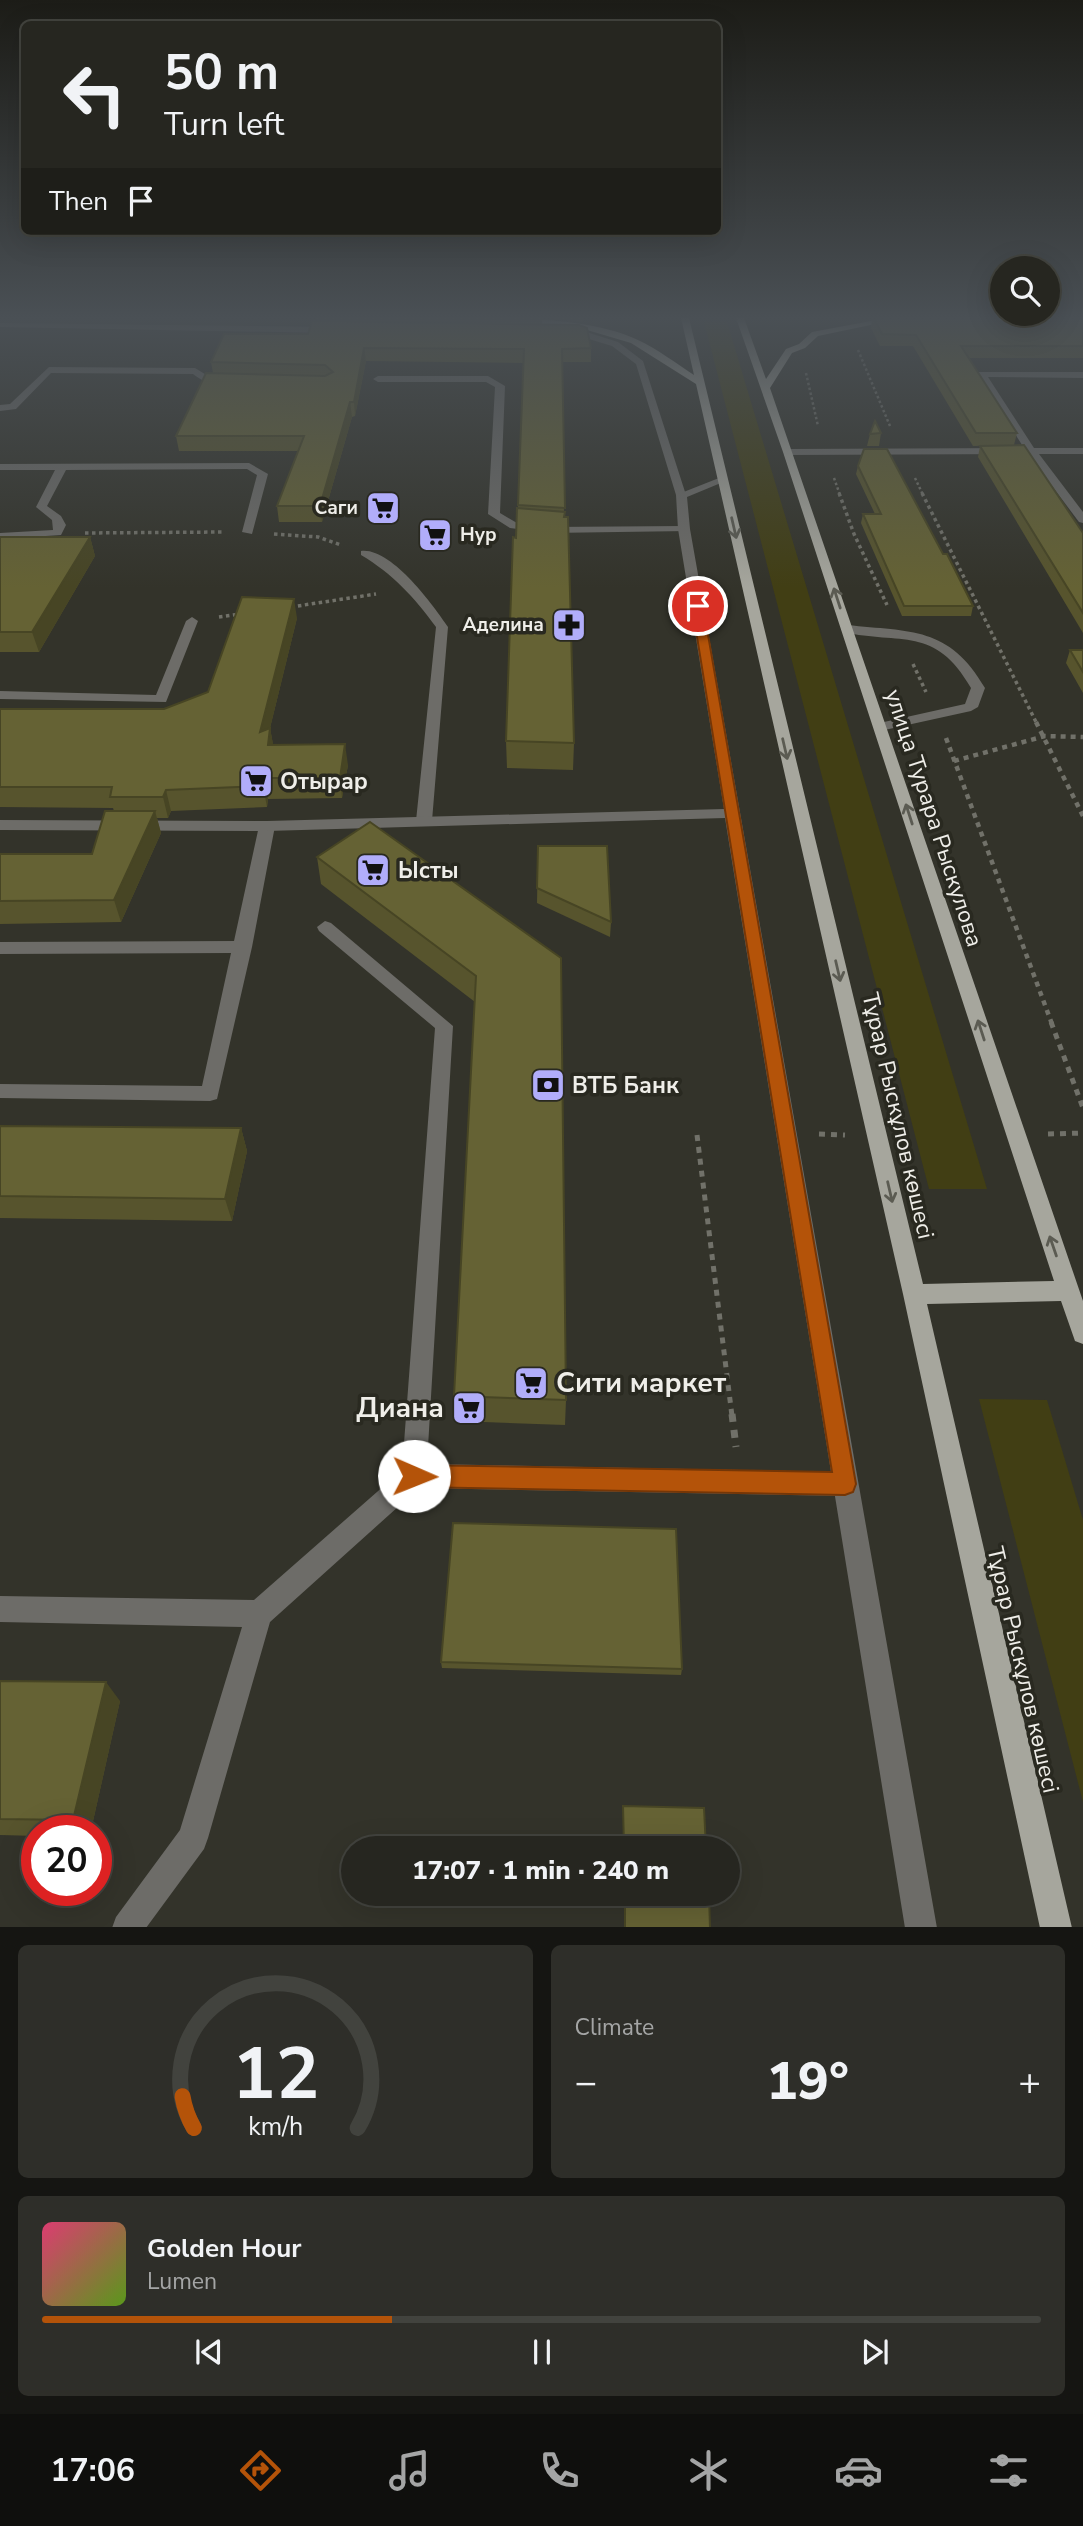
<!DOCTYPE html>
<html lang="en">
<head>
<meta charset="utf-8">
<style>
	:root { --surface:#262620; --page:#2e2e29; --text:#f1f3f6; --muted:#a4a5a5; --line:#42433e; --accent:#b45309 }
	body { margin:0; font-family:"Nunito Sans",sans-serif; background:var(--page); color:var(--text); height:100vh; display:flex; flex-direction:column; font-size:26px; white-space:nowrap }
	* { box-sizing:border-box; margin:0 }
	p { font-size:23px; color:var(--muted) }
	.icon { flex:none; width:38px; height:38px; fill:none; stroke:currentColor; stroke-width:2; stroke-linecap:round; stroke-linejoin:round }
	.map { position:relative; height:1927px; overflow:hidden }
	.panel { display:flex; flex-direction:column; gap:18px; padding:18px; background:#151512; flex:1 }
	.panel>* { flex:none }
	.guide { position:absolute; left:21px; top:21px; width:700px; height:214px; border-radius:10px; box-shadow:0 7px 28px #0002,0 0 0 2px var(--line); background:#262620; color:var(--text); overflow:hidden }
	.buttons { position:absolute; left:990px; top:256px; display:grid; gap:14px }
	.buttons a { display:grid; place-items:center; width:70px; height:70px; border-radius:50%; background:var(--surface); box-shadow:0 7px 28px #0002,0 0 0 2px var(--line); font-size:35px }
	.speed { position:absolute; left:21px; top:1815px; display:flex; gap:14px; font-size:35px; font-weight:700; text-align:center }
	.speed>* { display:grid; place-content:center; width:91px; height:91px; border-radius:50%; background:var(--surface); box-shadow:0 7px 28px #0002,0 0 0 2px var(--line); line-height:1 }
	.speed .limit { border:10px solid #d22; background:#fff; color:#111 }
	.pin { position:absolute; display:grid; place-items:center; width:60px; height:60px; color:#fff; margin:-30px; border:4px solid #fff; border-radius:50%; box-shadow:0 2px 7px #0007 }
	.me { position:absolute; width:77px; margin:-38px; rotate:91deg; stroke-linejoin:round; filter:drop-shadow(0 0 5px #0008) }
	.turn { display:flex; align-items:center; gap:24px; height:147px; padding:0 28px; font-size:32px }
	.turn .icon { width:91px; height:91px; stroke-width:2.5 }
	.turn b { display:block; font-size:49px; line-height:60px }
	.then { display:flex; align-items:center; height:66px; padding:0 28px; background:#0003; gap:14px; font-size:26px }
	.big { font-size:52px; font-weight:800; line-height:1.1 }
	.panel .widget { flex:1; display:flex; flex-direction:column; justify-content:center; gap:10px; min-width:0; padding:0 24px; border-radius:10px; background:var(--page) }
	.panel .dial { align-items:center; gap:0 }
	.dial svg { height:182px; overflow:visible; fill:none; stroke:var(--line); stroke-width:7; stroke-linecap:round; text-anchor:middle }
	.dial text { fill:var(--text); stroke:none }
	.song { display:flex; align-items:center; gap:21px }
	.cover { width:84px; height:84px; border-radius:10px; background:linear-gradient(135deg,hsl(340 70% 55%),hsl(90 70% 35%)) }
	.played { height:7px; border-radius:4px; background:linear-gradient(90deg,var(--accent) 35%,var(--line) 35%) }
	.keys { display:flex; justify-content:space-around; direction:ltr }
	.heat { display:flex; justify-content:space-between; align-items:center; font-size:38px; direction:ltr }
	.panel .tiles { flex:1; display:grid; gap:18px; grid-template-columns:1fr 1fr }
	.widget:last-child { grid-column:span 2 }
	.trip { position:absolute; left:341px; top:1836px; width:399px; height:70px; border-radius:35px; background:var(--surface); box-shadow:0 7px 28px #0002,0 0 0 2px var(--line); font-weight:800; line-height:70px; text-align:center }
	.menu { display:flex; height:112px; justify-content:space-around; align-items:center; background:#0f0f0d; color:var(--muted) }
	.menu .icon { width:49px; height:49px }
	.menu .on { color:var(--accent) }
	.menu b { font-size:32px; color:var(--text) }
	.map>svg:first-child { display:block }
</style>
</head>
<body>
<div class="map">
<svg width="1083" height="1928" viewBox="0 0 1083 1928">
	<rect width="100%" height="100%" fill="#33332a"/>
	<path fill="#413e14" d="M 704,322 L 727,322 L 987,1189 L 929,1189 Z
		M 979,1399 L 1047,1400 L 1083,1520 L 1083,1802 Z"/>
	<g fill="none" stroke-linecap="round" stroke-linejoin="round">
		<path stroke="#717169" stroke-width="2.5" stroke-dasharray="2.5 2.5" stroke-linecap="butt" d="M 858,350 L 890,426
			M 806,373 L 818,426
			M 834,478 L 840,495
			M 915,478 L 923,495"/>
		<path stroke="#717169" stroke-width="3.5" stroke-dasharray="3.5 3.5" stroke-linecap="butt" d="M 839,493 L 854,534 L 887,605
			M 922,493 L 1037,724
			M 85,533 L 223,532
			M 274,534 L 318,537 L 341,545
			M 291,607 L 376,594
			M 219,617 L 241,614
			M 913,664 L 926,692"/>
		<path stroke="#717169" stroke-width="4.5" stroke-dasharray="5 5" stroke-linecap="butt" d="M 1036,722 L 1083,816
			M 946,738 L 1052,1024
			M 954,761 L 1045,736 L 1083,737"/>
		<path stroke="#717169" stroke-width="5" stroke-dasharray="6 6" stroke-linecap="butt" d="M 1051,1022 L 1083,1108
			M 819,1134 L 845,1135
			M 1048,1134 L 1083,1133
			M 697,1135 L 732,1416"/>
		<path stroke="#717169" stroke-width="7" stroke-dasharray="8 8" stroke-linecap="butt" d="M 732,1414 L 736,1447"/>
		<path fill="#6d6c68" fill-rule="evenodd" d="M 0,323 L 332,327 L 336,330 L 332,333 L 0,327 Z
			M 567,330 L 580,330 L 618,342 L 643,361 L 686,495 L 685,497 L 676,495 L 636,364 L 612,346 L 579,336 L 564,335 Z
			M 49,367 L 195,368 L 213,379 L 231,383 C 217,390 204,382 193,374 L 51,373 L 16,409 L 0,411 L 0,405 L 10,404 Z
			M 979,372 L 1083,372 L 1083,378 L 988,377 L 1034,448 L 1083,448 L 1083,454 L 1039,454 L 1083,512 L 1083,523 L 1079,522 L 1028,454 L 788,455 L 783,452 L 788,449 L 1024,448 L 977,374 Z
			M 488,376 L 505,386 L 500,513 L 517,523 L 549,527 L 684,526 L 688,527 L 688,531 L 549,533 L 510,528 L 488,514 L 495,387 L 486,382 L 378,382 L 373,379 L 378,376 Z
			M 249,463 L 268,474 L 252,534 L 242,532 L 257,475 L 247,469 L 66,470 L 47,506 L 61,516 L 66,525 L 61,535 L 0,539 L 0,533 L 53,530 L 52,520 L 36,507 L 55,470 L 0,470 L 0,464 Z
			M 361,551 C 391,547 433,605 448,627 L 432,821 L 424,826 L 416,821 L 436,627 C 414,597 393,574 361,555 Z
			M 192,617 L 198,621 L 166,702 L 0,699 L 0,691 L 156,695 L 186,621 Z
			M 847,625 C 911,632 949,626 985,688 L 978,707 L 971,711 L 880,731 L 875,730 L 875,724 L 965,704 L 971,688 C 935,625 901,645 843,632 L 841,629 Z
			M 267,821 L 275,826 L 252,947 L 217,1099 L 210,1101 L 0,1098 L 0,1084 L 202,1086 L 231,953 L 0,954 L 0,942 L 234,941 L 259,826 Z
			M 325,921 L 331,923 L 453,1026 L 427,1464 L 845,1472 L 854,1475 L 857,1484 L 854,1493 L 845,1496 L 419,1488 L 270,1622 L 208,1838 L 204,1849 L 146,1928 L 112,1928 L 116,1917 L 180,1830 L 242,1627 L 0,1622 L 0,1596 L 254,1600 L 402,1470 L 435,1028 L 319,931 L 317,927 Z"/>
		<path fill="#6d6c68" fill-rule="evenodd" d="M 719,478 L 728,480 L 687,497 L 690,529 L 937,1928 L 905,1928 L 725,818 L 267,831 L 0,830 L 0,820 L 267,821 L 724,809 L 678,529 L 676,495 Z"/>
		<path fill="#a6a69d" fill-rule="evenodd" d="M 476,318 C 524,318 594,319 638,340 C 657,349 676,363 694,375 L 681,318 L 689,318 L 923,1284 L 1054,1281 L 783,452 L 736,318 L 744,318 L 766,379 L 786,349 L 799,344 L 812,332 L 887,318 L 899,319 L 818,336 L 805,348 L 792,353 L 770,388 L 1083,1301 L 1083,1344 L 1075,1341 L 1061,1301 L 927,1304 L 1072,1928 L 1040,1928 L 903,1294 L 696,384 L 631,343 L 587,330 Z"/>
	</g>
	<path fill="#57542d" d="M 316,318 L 542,318 L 542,325 L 591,348 L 591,362 L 562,362 L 564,517 L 574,743 L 573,770 L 507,768 L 506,741 L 518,508 L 523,363 L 366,361 L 355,416 L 352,417 L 322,522 L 279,522 L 277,506 L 298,451 L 179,451 L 176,436 L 213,373 L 211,362 L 308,334 L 317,321 Z
		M 549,318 L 583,318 L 583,322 Z
		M 872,318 L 1083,318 L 1083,358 L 969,358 L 1017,433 L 1014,445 L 973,446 L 913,346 L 880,346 L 871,328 Z
		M 881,433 L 879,446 L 867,446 L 870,434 Z
		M 980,446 L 1083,533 L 1083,633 L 978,457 Z
		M 858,466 L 943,554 L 973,606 L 971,616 L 902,616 L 861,523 L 863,514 L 875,514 L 856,474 Z
		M 0,537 L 90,537 L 95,556 L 39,652 L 0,652 Z
		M 297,618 L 270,728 L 273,745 L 348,765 L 342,798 L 268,799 L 267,807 L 171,811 L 168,818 L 157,818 L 161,833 L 121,922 L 0,924 L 0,854 L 92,854 L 114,811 L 113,808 L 0,807 L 0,709 L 164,709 L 208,692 Z
		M 1070,650 L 1083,650 L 1083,693 L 1066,663 Z
		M 538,846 L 611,922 L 610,937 L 537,903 Z
		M 317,857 L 561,958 L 566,1400 L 565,1425 L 457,1421 L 454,1396 L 475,1002 L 321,884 Z
		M 0,1126 L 241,1128 L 247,1151 L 232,1221 L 0,1218 Z
		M 441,1662 L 682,1669 L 681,1675 L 442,1668 Z
		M 0,1681 L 120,1701 L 91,1830 L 37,1830 L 37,1836 L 0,1835 Z
		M 623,1806 L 706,1848 L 623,1848 Z"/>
	<path fill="#474524" d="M 364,348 L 366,361 L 355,416 L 354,402 Z
		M 350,402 L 352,417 L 322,522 L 320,506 Z
		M 90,537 L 95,556 L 39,652 L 32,632 Z
		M 294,599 L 297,618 L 270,728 L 274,749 L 268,745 L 260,732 Z
		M 345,744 L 348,765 L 342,798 L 340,778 Z
		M 264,778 L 268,799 L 267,807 L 263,786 Z
		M 166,790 L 171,811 L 168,818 L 163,797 Z
		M 155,811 L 161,833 L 121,922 L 114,900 Z
		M 241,1128 L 247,1151 L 232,1221 L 225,1199 Z
		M 106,1682 L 120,1701 L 91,1830 L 84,1830 L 73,1820 Z"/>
	<path fill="#656234" stroke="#474524" stroke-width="2" d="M 874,318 L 1083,318 L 1083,346 L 961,346 L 1017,433 L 976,433 L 916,335 L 882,334 Z
		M 312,321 L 579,325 L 587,328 L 591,348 L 562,349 L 565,508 L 518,505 L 524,349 L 364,348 L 354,402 L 350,402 L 320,506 L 277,506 L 304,436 L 176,436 L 206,373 L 325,376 L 333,372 L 325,365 L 211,362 L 224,334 L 308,334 Z
		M 875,421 L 881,433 L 870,434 Z
		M 1024,445 L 1083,533 L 1083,613 L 980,446 Z
		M 864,449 L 887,449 L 943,554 L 947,554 L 973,606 L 904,606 L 863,514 L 881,514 L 858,466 Z
		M 517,508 L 565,512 L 564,517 L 568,517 L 574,743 L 506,741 L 513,537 L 516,538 Z
		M 0,537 L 90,537 L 32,632 L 0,632 Z
		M 242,597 L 294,599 L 260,732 L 270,728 L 268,745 L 345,744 L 340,778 L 264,778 L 263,786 L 166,790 L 163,797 L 110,797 L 112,787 L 0,787 L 0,709 L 164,709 L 208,692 Z
		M 1070,650 L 1083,650 L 1083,672 Z
		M 105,811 L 155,811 L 114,900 L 0,901 L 0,854 L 92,854 Z
		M 370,822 L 561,958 L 566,1400 L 454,1396 L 476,976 L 317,857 Z
		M 538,846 L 607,846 L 611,922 L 537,888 Z
		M 0,1126 L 241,1128 L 225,1199 L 0,1196 Z
		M 453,1523 L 676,1529 L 682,1669 L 441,1662 Z
		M 0,1681 L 106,1682 L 73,1820 L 0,1819 Z
		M 623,1806 L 704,1808 L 706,1848 L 624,1848 Z
		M 625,1894 L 709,1894 L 710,1928 L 625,1928 Z"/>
	<defs><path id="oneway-shaft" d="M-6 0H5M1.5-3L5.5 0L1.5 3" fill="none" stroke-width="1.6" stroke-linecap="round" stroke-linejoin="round" transform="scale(1.75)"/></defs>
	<g stroke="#5b5b52">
		<use href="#oneway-shaft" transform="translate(734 528) rotate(77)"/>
		<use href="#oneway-shaft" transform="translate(837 598) rotate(-108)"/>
		<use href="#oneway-shaft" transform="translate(785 749) rotate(77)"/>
		<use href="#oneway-shaft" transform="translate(909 814) rotate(-108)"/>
		<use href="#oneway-shaft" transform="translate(838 971) rotate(77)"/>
		<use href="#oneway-shaft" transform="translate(981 1030) rotate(-108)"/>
		<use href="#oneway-shaft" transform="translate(890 1192) rotate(77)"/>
		<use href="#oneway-shaft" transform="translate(1053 1246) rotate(-109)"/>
	</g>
	<linearGradient id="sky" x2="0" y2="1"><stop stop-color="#1c1c17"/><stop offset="0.54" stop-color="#4a5055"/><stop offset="1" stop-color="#4a5055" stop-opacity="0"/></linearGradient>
	<rect width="1083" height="588" fill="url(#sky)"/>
	<path fill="#b45309" stroke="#753606" stroke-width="2" d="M 698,603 L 703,606 L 856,1484 L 853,1492 L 845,1495 L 414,1487 L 406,1484 L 403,1476 L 406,1468 L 414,1465 L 832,1472 L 692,606 Z"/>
	<defs>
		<g id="supermarket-square" transform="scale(1.75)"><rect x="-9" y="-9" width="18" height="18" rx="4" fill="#b1adfa" stroke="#292920"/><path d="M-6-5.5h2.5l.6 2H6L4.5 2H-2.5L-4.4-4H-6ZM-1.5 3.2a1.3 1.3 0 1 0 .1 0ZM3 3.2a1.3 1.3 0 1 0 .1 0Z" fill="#111"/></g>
		<g id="pharmacy-square" transform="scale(1.75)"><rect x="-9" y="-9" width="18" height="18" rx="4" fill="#b1adfa" stroke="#292920"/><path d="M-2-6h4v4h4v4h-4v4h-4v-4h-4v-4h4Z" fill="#111"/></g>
		<g id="bank-square" transform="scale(1.75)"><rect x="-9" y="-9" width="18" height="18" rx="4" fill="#b1adfa" stroke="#292920"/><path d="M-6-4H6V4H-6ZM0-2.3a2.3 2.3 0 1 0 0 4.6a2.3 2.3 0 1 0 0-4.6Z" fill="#111"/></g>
	</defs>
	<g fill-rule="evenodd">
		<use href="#supermarket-square" x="383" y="508"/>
		<use href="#supermarket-square" x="435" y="535"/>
		<use href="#pharmacy-square" x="569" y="625"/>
		<use href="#supermarket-square" x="256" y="781"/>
		<use href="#supermarket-square" x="373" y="870"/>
		<use href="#bank-square" x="548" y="1085"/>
		<use href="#supermarket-square" x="531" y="1383"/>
		<use href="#supermarket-square" x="469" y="1408"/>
	</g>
	<g text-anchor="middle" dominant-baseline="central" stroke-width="7" stroke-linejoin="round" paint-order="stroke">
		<g font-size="19" font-weight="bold" fill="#efeee9" stroke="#292920" text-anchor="end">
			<text x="358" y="508">Саги</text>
			<text x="460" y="535" text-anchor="start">Нур</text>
			<text x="544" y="625">Аделина</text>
		</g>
		<g font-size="23" font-weight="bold" fill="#efeee9" stroke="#292920" text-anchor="start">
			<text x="280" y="781">Отырар</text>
			<text x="398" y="870">Ысты</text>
			<text x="572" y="1085">ВТБ Банк</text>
		</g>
		<g font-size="23" fill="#efeee9" stroke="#292920">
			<text transform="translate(934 818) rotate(72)">улица Турара Рыскулова</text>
			<text transform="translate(898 1116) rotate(77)">Тұрар Рыскұлов көшесі</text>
			<text transform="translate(1023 1670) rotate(77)">Тұрар Рыскұлов көшесі</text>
		</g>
		<g font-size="28" font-weight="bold" fill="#efeee9" stroke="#292920" text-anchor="start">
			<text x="556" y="1383">Сити маркет</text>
			<text x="444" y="1408" text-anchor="end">Диана</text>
		</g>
	</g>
</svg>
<div class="buttons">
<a><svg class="icon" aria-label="search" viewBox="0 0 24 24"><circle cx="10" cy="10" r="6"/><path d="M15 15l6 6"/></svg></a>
</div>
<div class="speed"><div class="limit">20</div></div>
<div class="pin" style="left:698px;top:606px;background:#d93025"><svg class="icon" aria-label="arrive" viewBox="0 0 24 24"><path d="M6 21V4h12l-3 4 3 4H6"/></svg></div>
<svg class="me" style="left:414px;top:1476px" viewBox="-20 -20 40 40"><circle r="19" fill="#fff"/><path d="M0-13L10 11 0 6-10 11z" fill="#b45309"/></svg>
<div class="trip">17:07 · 1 min · 240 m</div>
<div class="guide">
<div class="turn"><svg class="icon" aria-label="left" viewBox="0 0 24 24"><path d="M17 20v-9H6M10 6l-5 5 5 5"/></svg><div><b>50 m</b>Turn left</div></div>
<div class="then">Then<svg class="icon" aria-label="arrive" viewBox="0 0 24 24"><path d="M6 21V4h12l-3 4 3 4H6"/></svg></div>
</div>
</div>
<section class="panel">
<div class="tiles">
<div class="widget dial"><svg viewBox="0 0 100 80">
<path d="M14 69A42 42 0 1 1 86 69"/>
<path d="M14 69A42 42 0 0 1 9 55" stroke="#b45309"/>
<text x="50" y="56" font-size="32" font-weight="700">12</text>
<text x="50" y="72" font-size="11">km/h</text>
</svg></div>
<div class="widget"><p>Climate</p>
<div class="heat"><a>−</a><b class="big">19°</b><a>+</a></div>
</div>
<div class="widget">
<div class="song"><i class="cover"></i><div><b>Golden Hour</b><p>Lumen</p></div></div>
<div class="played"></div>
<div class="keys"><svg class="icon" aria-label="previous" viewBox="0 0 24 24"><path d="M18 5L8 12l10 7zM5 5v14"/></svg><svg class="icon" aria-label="pause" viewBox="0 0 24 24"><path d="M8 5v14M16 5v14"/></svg><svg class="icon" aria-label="next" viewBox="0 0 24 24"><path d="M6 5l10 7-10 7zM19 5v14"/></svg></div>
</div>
</div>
</section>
<nav class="menu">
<b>17:06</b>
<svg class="icon on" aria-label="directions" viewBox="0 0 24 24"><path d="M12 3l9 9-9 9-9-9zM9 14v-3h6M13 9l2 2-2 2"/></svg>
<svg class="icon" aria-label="music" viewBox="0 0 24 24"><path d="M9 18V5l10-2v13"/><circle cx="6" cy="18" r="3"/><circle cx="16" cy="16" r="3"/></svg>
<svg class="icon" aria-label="phone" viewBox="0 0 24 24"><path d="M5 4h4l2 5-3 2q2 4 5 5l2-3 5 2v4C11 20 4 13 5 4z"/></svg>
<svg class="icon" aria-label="climate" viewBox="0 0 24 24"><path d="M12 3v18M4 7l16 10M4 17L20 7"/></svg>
<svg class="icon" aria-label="car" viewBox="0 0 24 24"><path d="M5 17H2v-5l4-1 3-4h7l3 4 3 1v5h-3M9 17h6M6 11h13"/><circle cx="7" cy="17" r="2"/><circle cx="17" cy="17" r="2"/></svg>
<svg class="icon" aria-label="filters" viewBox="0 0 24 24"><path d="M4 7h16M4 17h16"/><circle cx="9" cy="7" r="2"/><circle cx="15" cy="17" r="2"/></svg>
</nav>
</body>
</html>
